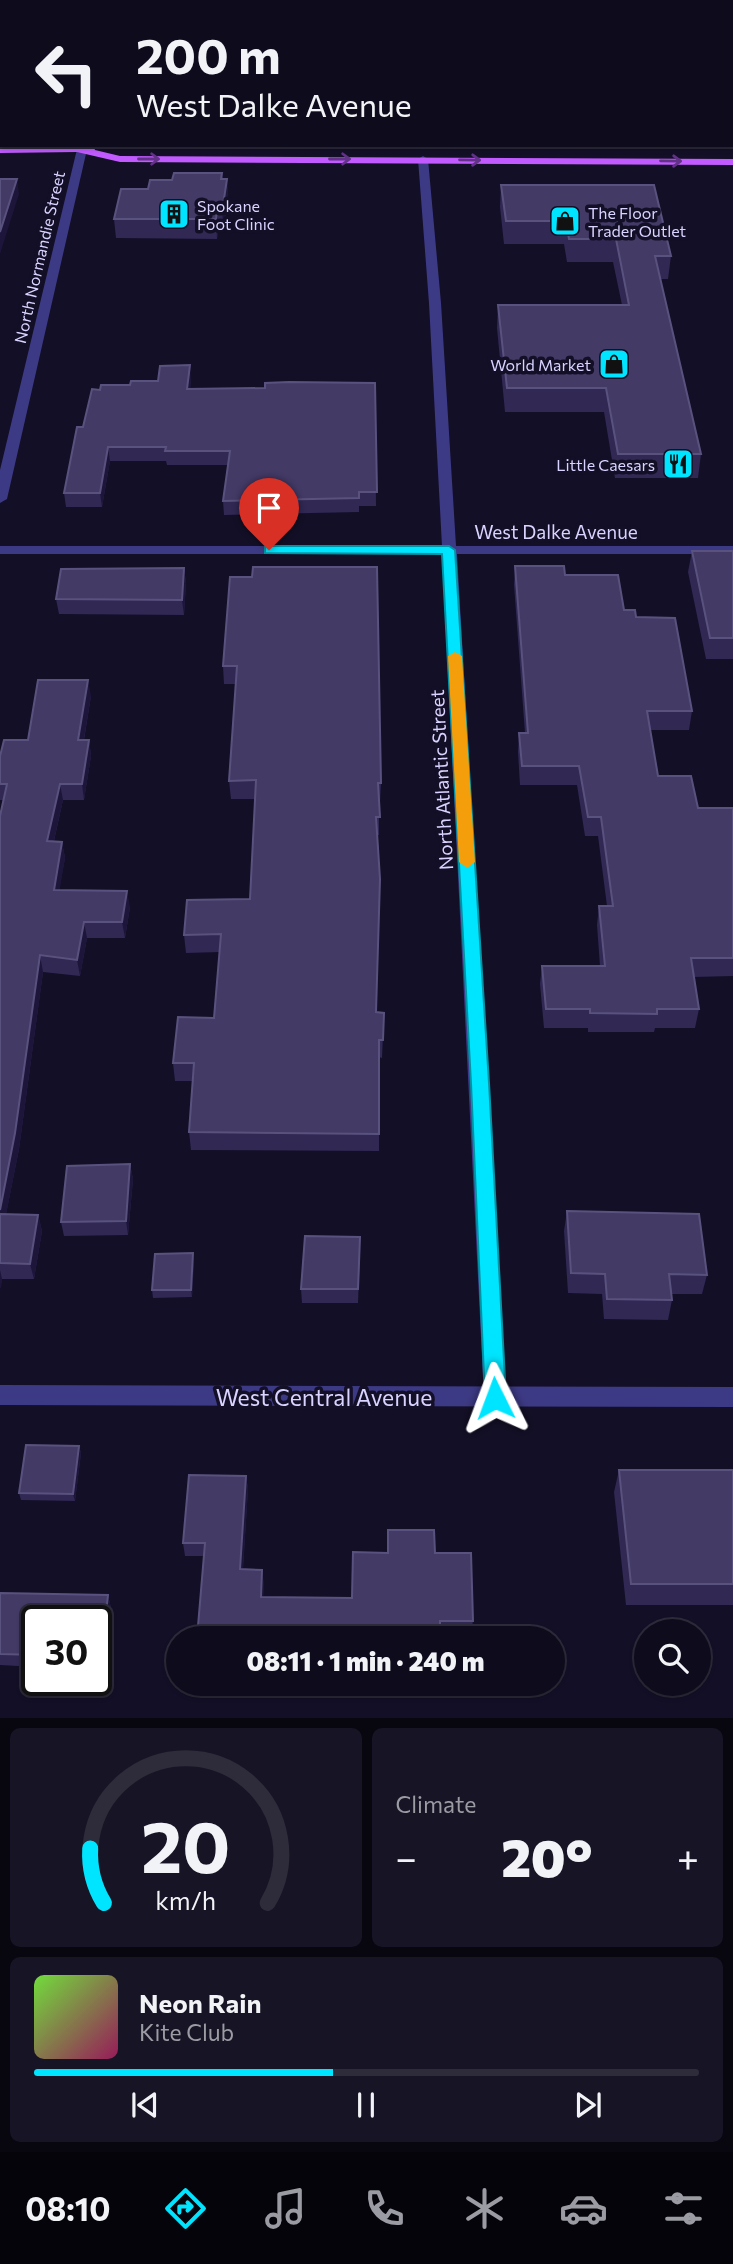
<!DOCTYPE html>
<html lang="en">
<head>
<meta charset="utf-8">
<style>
	:root { --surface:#0e0b1c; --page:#171425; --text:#f1f3f6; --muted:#9b9ba3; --line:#2e2b3b; --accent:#00e5ff }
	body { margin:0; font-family:Commissioner,sans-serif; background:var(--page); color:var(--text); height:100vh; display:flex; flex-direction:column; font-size:26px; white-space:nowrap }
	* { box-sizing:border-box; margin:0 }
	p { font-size:23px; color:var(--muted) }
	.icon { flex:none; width:38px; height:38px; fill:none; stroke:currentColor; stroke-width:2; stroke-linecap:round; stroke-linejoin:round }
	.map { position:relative; height:1718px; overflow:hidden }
	.panel { display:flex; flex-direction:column; gap:10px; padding:10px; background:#08060f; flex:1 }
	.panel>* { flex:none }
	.top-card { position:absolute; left:0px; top:0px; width:733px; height:147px; box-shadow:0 2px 5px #0004,0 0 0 2px var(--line); background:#0e0b1c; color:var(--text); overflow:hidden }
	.buttons { position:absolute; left:634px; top:1619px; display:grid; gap:14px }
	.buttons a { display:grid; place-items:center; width:77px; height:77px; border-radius:50%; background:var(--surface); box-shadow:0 2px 5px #0004,0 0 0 2px var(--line); font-size:35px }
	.speed { position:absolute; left:21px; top:1605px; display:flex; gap:14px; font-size:35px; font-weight:700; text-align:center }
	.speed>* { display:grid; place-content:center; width:91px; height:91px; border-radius:50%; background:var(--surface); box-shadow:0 2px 5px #0004,0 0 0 2px var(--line); line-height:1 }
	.speed .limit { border:4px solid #111; border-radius:10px; background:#fff; color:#111 }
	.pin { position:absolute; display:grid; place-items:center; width:60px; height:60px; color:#fff; margin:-72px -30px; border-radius:50% 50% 50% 0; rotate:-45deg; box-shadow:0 0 7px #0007 }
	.pin .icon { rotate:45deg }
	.me { position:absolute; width:77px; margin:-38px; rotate:357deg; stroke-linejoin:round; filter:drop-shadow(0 0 5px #0008) }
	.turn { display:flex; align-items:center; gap:24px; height:147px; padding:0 21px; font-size:32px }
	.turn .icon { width:91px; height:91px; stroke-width:2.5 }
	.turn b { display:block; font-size:49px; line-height:60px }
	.big { font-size:52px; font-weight:800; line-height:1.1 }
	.panel .tile { flex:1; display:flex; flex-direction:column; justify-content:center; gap:10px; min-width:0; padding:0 24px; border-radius:10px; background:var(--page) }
	.panel .dial { align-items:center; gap:0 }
	.dial svg { height:182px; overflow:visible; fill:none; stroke:var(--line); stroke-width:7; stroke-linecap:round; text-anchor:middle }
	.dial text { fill:var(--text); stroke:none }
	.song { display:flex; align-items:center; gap:21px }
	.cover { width:84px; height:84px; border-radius:10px; background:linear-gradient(135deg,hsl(100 70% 55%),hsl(330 70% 35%)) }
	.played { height:7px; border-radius:4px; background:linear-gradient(90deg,var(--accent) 45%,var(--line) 45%) }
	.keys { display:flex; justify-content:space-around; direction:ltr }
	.heat { display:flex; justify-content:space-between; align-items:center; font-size:38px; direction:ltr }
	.panel .tiles { flex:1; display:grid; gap:10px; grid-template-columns:1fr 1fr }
	.tile:last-child { grid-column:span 2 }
	.trip { position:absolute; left:166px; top:1626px; width:399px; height:70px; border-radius:35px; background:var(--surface); box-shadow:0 2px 5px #0004,0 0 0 2px var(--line); font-weight:800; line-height:70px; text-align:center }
	.tab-bar { display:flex; height:112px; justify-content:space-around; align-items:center; background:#06040b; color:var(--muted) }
	.tab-bar .icon { width:49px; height:49px }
	.tab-bar .current { color:var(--accent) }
	.tab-bar b { font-size:32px; color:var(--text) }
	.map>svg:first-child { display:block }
</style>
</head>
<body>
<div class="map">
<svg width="733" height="1718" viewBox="0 0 733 1718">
	<rect width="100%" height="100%" fill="#130f26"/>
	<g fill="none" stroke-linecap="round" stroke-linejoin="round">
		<path fill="#3d3a85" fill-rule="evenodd" d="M 113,0 L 123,0 L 112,2 Z
			M 412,0 L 422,0 L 422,2 L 412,2 Z
			M 78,145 L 88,145 L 7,499 L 0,503 L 0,470 Z
			M 423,156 L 428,159 L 441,303 L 456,546 L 733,546 L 733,554 L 457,554 L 506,1398 L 503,1405 L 495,1408 L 487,1405 L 484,1398 L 442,554 L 0,554 L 0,546 L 442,546 L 429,303 L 418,159 Z"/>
		<path fill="#3d3a85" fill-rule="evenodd" d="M 0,1385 L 733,1387 L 733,1407 L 0,1405 Z"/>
		<path fill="#c25bff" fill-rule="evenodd" d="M 688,0 L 698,0 L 698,2 L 688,2 Z
			M 733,0 L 733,4 L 728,1 L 728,0 Z
			M 732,122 L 733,122 L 733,133 L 732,133 Z
			M 93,145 L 95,150 L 120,156 L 733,159 L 733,165 L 120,162 L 77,152 L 0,153 L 0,147 Z"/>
	</g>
	<path fill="#312854" d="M 0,0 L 62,0 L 62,2 L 2,2 L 2,122 L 0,122 Z
		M 160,0 L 230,0 L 230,2 L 160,2 Z
		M 222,173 L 223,179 L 227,179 L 228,198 L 224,231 L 218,231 L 217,239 L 116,238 L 114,219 L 148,189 L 172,180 Z
		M 501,185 L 671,256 L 668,279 L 660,279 L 701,454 L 698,478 L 615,478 L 604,412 L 505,412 L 497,328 L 498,305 L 622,305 L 613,262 L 567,262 L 564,244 L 504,244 L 500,207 Z
		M 191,379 L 190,389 L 265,388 L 375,383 L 376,506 L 359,506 L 359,512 L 224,515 L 223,501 L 228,465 L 167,465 L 166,461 L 110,461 L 102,507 L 66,507 L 64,493 L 83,427 L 100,390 L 158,381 Z
		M 692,551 L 733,551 L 733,659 L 706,659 L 688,572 Z
		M 515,566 L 565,575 L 636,617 L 692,711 L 689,730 L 650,730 L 658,776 L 698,808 L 733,808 L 733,976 L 694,977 L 699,1009 L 695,1028 L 655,1028 L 654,1032 L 588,1032 L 588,1028 L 544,1028 L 540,984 L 542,966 L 600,966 L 597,925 L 599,906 L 607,906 L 598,836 L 585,836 L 577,785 L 520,785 L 518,752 L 519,733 L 525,733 L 514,585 Z
		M 184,568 L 186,583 L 184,615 L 59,614 L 56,599 Z
		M 230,577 L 381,783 L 380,802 L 379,802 L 379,835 L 377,835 L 376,1012 L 384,1013 L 382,1058 L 379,1057 L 379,1151 L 191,1150 L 189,1132 L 193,1081 L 175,1081 L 173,1063 L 214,1018 L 220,952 L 186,953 L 184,935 L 250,899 L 255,799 L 231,799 L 229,781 L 236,684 L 224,684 L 223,666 Z
		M 91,696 L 84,740 L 89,740 L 91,756 L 84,800 L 63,800 L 54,841 L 62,842 L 65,858 L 59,890 L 130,907 L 125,938 L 87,938 L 80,976 L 43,972 L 19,1149 L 6,1214 L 38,1215 L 42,1231 L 34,1279 L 2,1279 L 0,1289 L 0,816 L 3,800 L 0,800 L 0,756 L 28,740 Z
		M 130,1164 L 133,1179 L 128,1235 L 64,1236 L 61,1222 Z
		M 567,1211 L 707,1275 L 702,1294 L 671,1294 L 672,1300 L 668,1320 L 604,1319 L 602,1294 L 568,1293 L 564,1231 Z
		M 360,1251 L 358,1303 L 302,1303 L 301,1289 Z
		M 194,1260 L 192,1297 L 153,1298 L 152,1290 Z
		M 79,1446 L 81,1453 L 75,1501 L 21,1500 L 19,1493 Z
		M 619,1470 L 733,1470 L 733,1605 L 626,1605 L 614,1492 Z
		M 246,1476 L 248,1489 L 243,1569 L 264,1582 L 263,1597 L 352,1598 L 435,1553 L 473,1621 L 471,1634 L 440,1633 L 197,1638 L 204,1556 L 185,1556 L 183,1543 Z
		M 0,1593 L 108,1595 L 111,1608 L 105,1669 L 96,1669 L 96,1620 L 37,1620 L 37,1667 L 0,1665 Z"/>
	<path fill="#1d163a" d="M 17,179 L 19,194 L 0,254 L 0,232 Z
		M 227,179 L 228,198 L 224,231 L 222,212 Z
		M 217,211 L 218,231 L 217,239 L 216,219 Z
		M 190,365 L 191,379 L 189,403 L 187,389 Z
		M 108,447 L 110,461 L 102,507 L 100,493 Z
		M 184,568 L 186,583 L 184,615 L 182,600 Z
		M 88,680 L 91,696 L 81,756 L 78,740 Z
		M 89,740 L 91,756 L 84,800 L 82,784 Z
		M 60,784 L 63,800 L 50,858 L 47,841 Z
		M 62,842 L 65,858 L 57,906 L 54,890 Z
		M 127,891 L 130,907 L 125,938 L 122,922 Z
		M 84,922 L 87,938 L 80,976 L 77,960 Z
		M 40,955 L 43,972 L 19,1149 L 3,1230 L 0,1218 L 0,1210 Z
		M 130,1164 L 133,1179 L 128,1235 L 126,1221 Z
		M 38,1215 L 42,1231 L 34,1279 L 30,1264 Z
		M 193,1253 L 194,1260 L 192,1297 L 191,1290 Z
		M 0,1270 L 2,1279 L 1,1289 L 0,1286 Z
		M 79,1446 L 81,1453 L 75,1501 L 73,1494 Z
		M 246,1476 L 248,1489 L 242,1582 L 240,1569 Z
		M 262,1570 L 264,1582 L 263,1609 L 261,1597 Z
		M 108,1595 L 111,1608 L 105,1669 L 101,1657 Z"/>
	<path fill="#433a66" stroke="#5a527e" stroke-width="2" d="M 0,0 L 55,0 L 55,2 L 2,2 L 2,104 L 0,104 Z
		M 160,0 L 219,0 L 219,2 L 160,2 Z
		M 302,0 L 355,0 L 355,2 L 302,2 Z
		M 174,173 L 222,173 L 221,179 L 227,179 L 222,212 L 217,211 L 216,219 L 114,219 L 121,189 L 148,189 L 150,180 L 172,180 Z
		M 0,179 L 17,179 L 0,232 Z
		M 501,185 L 654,185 L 671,256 L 655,256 L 701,454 L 618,454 L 606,388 L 507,388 L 498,305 L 629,305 L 616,239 L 569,239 L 566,221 L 506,221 Z
		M 190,365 L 187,389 L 265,388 L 265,383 L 289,382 L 375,383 L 377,492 L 359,492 L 359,498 L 223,501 L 230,451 L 165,451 L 166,447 L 108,447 L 100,493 L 64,493 L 77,427 L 83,427 L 92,389 L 100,390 L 101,385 L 130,385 L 131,381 L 158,381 L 160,366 Z
		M 692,551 L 733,551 L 733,638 L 710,638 Z
		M 515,566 L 564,566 L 565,575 L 618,575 L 624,610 L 635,610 L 636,617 L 675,618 L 692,711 L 647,711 L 658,776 L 691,776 L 698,808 L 733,808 L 733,958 L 691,958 L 699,1009 L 657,1009 L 657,1014 L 590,1013 L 590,1009 L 546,1009 L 542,966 L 605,966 L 599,906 L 613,906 L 601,817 L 588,817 L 579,766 L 522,766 L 519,733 L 528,733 Z
		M 253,567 L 377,567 L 381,783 L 378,783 L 380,817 L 376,817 L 380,879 L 376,1012 L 384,1013 L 383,1040 L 379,1040 L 379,1134 L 189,1132 L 194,1063 L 173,1063 L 178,1017 L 214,1018 L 221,934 L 184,935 L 187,900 L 250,899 L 256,780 L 229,781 L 237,666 L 223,666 L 230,577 L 252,577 Z
		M 184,568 L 182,600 L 56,599 L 61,569 Z
		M 38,680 L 88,680 L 78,740 L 89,740 L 82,784 L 60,784 L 47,841 L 62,842 L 54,890 L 127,891 L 122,922 L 84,922 L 77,960 L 40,955 L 15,1133 L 0,1210 L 0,816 L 7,784 L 0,784 L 0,756 L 4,740 L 28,740 Z
		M 130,1164 L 126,1221 L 61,1222 L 67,1166 Z
		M 567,1211 L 699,1214 L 707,1275 L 669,1274 L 672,1300 L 607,1299 L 605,1274 L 571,1273 Z
		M 0,1214 L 38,1215 L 30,1264 L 0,1263 Z
		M 305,1236 L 360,1237 L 358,1289 L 301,1289 Z
		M 193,1253 L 191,1290 L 152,1290 L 155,1254 Z
		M 26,1445 L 79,1446 L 73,1494 L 19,1493 Z
		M 619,1470 L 733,1470 L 733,1584 L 631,1584 Z
		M 189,1475 L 246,1476 L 240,1569 L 262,1570 L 261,1597 L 352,1598 L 353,1552 L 388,1553 L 388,1530 L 434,1530 L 435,1553 L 471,1553 L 473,1621 L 440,1621 L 440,1638 L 197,1638 L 205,1543 L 183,1543 Z
		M 0,1593 L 108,1595 L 101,1657 L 96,1657 L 96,1620 L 37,1620 L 37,1655 L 0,1654 Z"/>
	<defs><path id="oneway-shaft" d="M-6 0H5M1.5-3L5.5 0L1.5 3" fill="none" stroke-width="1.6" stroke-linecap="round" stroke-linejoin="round" transform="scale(1.75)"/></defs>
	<g stroke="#623188">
		<use href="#oneway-shaft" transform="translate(149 159)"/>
		<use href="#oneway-shaft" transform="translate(340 159)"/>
		<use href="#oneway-shaft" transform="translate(470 160) rotate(1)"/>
		<use href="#oneway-shaft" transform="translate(671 161) rotate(1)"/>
	</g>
	<path fill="#00e5ff" stroke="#0095a6" stroke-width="2" d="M 269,546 L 449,546 L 455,550 L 489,1083 L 506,1398 L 503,1405 L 495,1407 L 488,1405 L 485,1398 L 471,1083 L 442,554 L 265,553 L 265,547 Z"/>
	<path fill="#f59e0b" d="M 455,652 L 462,656 L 475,862 L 467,868 L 459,862 L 448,656 Z"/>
	<defs>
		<g id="building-square" transform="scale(1.575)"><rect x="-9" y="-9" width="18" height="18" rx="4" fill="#00e5ff" stroke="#130f26"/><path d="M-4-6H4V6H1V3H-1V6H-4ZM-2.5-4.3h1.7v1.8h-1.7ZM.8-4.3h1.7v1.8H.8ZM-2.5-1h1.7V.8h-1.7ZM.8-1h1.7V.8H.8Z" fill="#111"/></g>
		<g id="shop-square" transform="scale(1.575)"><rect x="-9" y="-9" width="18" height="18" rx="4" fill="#00e5ff" stroke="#130f26"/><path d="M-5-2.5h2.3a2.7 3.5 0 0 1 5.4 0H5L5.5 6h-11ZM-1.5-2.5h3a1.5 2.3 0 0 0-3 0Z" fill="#111"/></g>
		<g id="restaurant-square" transform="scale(1.575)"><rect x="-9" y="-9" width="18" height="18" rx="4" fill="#00e5ff" stroke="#130f26"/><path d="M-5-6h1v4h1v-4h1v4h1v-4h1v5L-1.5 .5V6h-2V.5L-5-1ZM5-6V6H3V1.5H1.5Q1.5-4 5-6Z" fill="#111"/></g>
	</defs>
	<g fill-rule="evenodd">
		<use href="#building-square" x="174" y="214"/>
		<use href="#shop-square" x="565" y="221"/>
		<use href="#shop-square" x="614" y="364"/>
		<use href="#restaurant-square" x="678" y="464"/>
	</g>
	<g text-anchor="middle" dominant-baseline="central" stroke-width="7" stroke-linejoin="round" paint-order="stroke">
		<g font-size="16" fill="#d9d4ff" stroke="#130f26" text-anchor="start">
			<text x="197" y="205">Spokane<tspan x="197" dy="18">Foot Clinic</tspan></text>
			<text x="588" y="212">The Floor<tspan x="588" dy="18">Trader Outlet</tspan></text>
			<text x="591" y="364" text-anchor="end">World Market</text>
			<text x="655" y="464" text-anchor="end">Little Caesars</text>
		</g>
		<g font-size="16" fill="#d9d4ff" stroke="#130f26">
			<text transform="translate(39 257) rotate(-77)">North Normandie Street</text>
		</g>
		<g font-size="19" fill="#d9d4ff" stroke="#130f26">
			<text x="556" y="531">West Dalke Avenue</text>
			<text transform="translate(441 780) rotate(-93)">North Atlantic Street</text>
		</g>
		<g font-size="23" fill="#d9d4ff" stroke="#130f26">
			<text x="324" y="1397">West Central Avenue</text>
		</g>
	</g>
</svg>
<div class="buttons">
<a><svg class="icon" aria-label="search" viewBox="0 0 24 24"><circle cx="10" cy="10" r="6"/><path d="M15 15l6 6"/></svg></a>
</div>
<div class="speed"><div class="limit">30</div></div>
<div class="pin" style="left:269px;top:550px;background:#d93025"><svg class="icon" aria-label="arrive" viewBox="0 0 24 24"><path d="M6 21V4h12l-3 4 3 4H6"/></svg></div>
<svg class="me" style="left:495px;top:1398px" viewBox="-20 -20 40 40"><path d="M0-17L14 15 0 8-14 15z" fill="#00e5ff" stroke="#fff" stroke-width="4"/></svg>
<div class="trip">08:11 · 1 min · 240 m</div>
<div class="top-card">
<div class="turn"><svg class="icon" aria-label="left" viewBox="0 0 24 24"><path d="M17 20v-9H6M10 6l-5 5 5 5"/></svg><div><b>200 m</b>West Dalke Avenue</div></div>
</div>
</div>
<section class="panel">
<div class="tiles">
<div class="tile dial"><svg viewBox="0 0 100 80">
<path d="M14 69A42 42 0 1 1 86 69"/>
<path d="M14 69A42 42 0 0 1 8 45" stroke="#00e5ff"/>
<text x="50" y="56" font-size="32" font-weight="700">20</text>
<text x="50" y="72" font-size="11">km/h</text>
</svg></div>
<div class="tile"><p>Climate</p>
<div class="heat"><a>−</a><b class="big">20°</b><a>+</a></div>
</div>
<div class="tile">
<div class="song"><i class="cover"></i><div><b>Neon Rain</b><p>Kite Club</p></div></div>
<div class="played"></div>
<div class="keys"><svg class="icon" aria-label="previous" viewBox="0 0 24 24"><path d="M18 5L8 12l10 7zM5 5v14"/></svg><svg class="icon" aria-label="pause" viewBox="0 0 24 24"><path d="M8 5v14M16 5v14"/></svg><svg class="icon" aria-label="next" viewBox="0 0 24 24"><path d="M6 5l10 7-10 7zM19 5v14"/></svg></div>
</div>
</div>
</section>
<nav class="tab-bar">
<b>08:10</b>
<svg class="icon current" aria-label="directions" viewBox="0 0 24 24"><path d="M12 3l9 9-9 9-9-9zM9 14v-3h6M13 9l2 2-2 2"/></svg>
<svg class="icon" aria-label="music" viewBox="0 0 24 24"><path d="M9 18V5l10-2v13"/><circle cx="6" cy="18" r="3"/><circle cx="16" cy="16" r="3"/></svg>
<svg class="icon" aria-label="phone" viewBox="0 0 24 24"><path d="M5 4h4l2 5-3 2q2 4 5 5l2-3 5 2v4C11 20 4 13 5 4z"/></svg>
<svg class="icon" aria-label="climate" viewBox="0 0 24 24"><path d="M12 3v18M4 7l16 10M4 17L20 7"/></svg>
<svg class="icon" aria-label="car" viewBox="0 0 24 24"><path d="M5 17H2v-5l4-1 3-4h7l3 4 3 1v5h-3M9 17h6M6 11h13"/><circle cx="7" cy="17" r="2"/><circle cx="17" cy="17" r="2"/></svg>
<svg class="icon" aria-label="filters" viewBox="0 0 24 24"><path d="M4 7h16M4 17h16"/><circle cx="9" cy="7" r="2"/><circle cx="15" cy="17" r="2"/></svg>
</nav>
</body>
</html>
